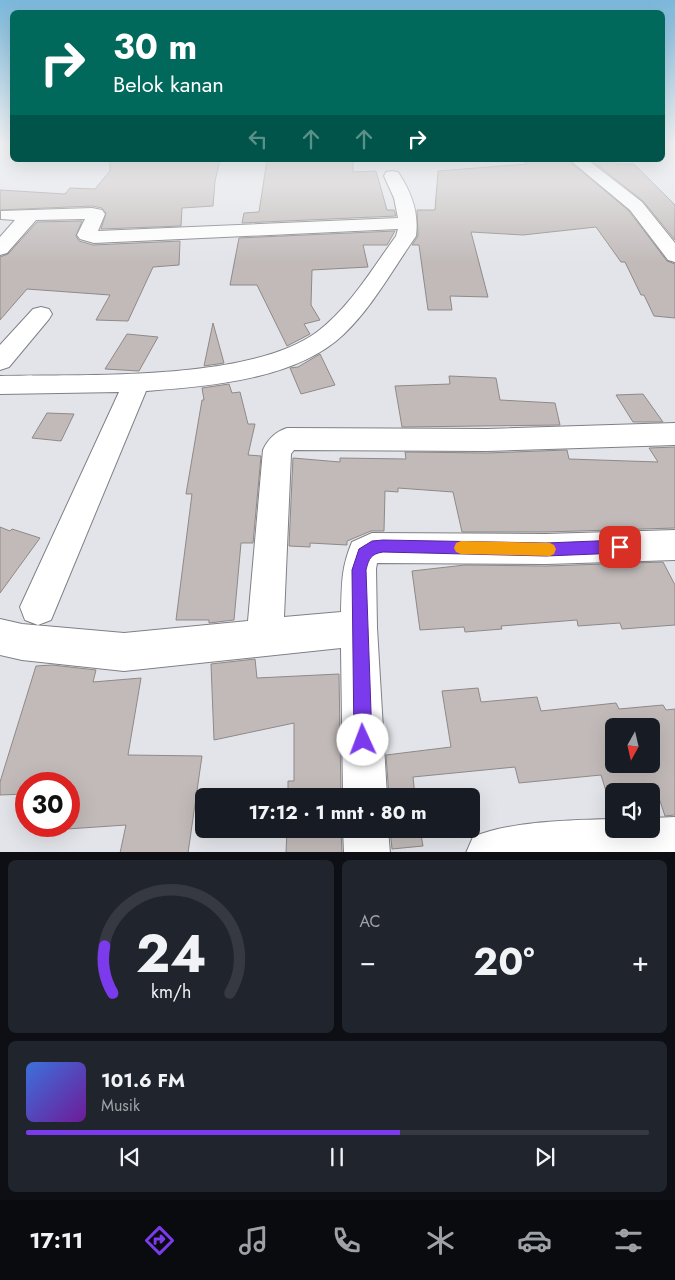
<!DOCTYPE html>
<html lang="id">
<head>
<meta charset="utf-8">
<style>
	:root { --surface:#171b24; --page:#20242c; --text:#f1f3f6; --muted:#9ea1a6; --line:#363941; --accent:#7c3aed }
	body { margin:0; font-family:Jost,sans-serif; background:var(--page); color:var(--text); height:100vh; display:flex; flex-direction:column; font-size:19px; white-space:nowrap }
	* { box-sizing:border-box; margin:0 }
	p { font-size:16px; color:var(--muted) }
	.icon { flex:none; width:28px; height:28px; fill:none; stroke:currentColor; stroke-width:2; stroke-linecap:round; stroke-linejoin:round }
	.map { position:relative; height:852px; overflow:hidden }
	.drawer { display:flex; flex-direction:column; gap:8px; padding:8px; background:#0d0f14; flex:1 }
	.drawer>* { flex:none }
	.top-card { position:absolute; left:10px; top:10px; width:655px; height:152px; border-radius:8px; box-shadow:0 5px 20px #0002; background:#00695c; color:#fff; overflow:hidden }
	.needle { width:32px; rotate:188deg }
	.controls { position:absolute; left:605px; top:718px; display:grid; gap:10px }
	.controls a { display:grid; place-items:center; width:55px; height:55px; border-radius:8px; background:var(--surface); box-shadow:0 5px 20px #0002; font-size:25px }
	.speed { position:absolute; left:15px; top:772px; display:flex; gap:10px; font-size:25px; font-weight:700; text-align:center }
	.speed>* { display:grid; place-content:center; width:65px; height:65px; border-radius:50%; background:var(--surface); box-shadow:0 5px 20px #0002; line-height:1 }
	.speed .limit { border:8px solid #d22; background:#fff; color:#111 }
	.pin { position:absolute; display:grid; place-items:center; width:42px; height:42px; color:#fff; margin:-21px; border-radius:10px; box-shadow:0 2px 8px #0006 }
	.me { position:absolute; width:55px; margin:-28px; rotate:358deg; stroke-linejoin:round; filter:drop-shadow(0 0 4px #0008) }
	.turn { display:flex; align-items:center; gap:18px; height:105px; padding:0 20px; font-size:22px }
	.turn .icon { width:65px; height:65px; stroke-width:2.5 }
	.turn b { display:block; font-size:35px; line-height:42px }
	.lanes { display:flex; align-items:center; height:48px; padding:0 20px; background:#0003; justify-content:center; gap:25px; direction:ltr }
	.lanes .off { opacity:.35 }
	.big { font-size:38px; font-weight:700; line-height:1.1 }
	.drawer .tile { flex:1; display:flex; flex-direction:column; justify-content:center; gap:8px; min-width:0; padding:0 18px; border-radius:8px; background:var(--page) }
	.drawer .dial { align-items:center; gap:0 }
	.dial svg { height:130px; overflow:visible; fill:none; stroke:var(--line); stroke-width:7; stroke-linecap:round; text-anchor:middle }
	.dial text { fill:var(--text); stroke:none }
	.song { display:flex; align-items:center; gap:15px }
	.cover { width:60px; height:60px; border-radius:8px; background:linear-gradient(135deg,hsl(220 70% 55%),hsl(280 70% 35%)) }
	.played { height:5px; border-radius:2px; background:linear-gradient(90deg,var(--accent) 60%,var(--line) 60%) }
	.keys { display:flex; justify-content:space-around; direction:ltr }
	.heat { display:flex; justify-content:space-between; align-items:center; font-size:28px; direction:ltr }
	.drawer .tiles { flex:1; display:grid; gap:8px; grid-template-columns:1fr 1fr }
	.tile:last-child { grid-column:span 2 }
	.trip { position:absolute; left:195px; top:788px; width:285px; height:50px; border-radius:8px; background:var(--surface); box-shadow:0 5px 20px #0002; font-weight:700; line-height:50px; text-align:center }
	.menu { display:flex; height:80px; justify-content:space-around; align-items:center; background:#090b0e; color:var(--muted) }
	.menu .icon { width:35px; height:35px }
	.menu .selected { color:var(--accent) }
	.menu b { font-size:22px; color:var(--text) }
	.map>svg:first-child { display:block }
</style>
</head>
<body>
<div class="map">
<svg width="675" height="853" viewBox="0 0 675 853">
	<rect width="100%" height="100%" fill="#e2e4e9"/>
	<path fill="#c1bab9" stroke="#8f8988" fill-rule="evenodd" d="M 110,160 L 220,160 L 215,181 L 213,206 L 182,208 L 181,226 L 101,229 L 106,213 L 102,208 L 92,206 L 0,210 L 0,190 L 65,194 L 70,188 L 95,189 L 110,171 Z
		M 267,160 L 353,160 L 353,172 L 376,171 L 387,210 L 394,210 L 396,216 L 242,223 L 244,213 L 259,212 Z
		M 522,160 L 568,160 L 629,211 L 667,261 L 675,264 L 675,318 L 654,316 L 644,295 L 641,295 L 625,262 L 621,262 L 596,227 L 523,235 L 471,232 L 488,297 L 450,296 L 452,310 L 428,310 L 419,245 L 412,245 L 418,236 L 417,210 L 435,210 L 438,171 L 527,164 Z
		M 591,160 L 616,160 L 616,164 L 634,164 L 675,205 L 675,240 L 643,201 Z
		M 82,221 L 76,236 L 79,241 L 93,245 L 180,241 L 179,265 L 153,267 L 128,321 L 96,320 L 110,295 L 27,289 L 0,320 L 0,257 L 8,254 L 37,222 Z
		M 395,231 L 387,245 L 363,245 L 368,267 L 312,270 L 311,305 L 320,320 L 304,324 L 310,334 L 287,346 L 257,285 L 230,285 L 239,238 Z
		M 213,323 L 224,363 L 204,366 Z
		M 127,334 L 158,337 L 139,371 L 105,369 Z
		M 320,354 L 335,385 L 301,394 L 290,368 L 298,367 Z
		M 449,376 L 496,378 L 500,400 L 555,403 L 560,425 L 402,427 L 395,386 L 450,384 Z
		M 229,384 L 232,393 L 240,392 L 248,424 L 255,424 L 248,455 L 261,456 L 253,543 L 241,543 L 234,620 L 209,623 L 209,620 L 176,620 L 192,494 L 186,494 L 202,400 L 204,400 L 202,388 Z
		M 643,394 L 663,422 L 633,422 L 616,395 Z
		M 47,413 L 74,414 L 61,441 L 32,438 Z
		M 675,447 L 675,528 L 546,532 L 462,532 L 453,492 L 398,488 L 398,492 L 385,491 L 384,531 L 371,531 L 347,541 L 347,545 L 310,543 L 310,547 L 289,546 L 293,458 L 340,462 L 340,458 L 406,459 L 405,452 L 487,453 L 567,450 L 569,459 L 658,462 L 649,448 Z
		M 0,527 L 10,531 L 12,529 L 40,538 L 0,593 Z
		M 663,562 L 675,585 L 675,625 L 622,629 L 620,623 L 578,626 L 577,620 L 501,626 L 502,629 L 465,632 L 464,627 L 420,630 L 412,571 L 465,565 L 546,566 Z
		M 255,659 L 257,678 L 339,674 L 341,796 L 288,796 L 288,781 L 294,781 L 294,723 L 214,740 L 211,664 Z
		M 52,665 L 96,670 L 93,682 L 141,678 L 128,755 L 202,756 L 188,853 L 120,853 L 126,825 L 67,829 L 75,792 L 69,793 L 69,784 L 26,784 L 26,794 L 0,795 L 0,782 L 36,666 Z
		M 478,688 L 481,702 L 537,697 L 541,711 L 616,703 L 619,709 L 663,705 L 666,710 L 675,709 L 675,815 L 665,816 L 655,786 L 606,791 L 601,775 L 519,783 L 515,767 L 413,777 L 415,796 L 389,796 L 386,755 L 451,747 L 442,691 ZM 614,726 L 651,726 L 651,764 L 614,764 Z
		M 287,829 L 341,829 L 342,853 L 286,853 Z
		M 390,829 L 420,829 L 423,846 L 392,849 Z"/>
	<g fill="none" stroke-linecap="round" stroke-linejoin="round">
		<g stroke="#7e8085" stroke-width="2">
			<path id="minor" d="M 570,160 L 588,160 L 642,202 L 675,243 L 675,262 L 668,260 L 630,210 Z
				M 392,171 L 398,172 C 412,193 419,213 416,236 C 393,269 373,306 344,334 C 296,380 209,386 146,391 L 51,620 L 38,625 L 25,620 L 20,607 L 119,392 L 0,394 L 0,376 C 83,374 249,382 317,332 C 350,307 372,269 396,236 L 398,229 L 94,243 L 80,239 L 77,235 L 85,219 L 36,220 L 7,253 L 0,255 L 0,237 L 15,220 L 1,219 L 1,211 L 92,208 L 102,210 L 105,214 L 98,231 L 398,218 L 394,198 L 384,176 L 386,172 Z
				M 41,307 L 49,309 L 52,314 L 49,319 L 9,367 L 0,370 L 0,345 L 33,309 Z
				M 675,423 L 675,445 L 487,451 L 294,450 L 291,454 L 284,617 L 341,612 C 342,583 341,569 352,542 L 372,533 L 546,534 L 675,530 L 675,560 L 546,564 L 377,563 L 376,569 L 377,628 L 387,796 L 343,796 L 341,648 L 124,671 L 22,660 L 0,655 L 0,619 L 22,624 L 124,633 L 248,621 L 263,450 C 268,439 275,432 287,428 L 487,429 Z
				M 675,817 L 675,853 L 466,853 L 473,837 C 510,821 573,820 614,819 L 614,829 L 651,829 L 651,818 Z
				M 343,829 L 388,829 L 390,853 L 344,853 Z"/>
		</g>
		<use href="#minor" fill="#fff" fill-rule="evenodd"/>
	</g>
	<linearGradient id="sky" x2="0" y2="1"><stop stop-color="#7bb8db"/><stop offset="0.55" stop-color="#f2f3f5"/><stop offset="1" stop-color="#f2f3f5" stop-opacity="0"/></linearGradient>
	<rect width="675" height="263" fill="url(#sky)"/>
	<path fill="#7c3aed" stroke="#51269a" d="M 383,540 L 546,543 L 620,540 L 624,542 L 626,547 L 624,551 L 620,553 L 546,556 L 383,552 C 371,554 369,558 366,570 L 372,740 L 369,746 L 363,749 L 357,746 L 354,740 L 352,570 L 359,549 L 372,541 Z"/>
	<path fill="#f59e0b" d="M 461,541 L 550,543 L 554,545 L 556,549 L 554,554 L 550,556 L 461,554 L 456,552 L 454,548 L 456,543 Z"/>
</svg>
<div class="controls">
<a><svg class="needle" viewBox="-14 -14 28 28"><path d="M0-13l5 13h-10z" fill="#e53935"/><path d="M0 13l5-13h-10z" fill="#9ea1a6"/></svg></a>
<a><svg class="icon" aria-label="sound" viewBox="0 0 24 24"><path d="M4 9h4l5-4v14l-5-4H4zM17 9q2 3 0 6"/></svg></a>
</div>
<div class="speed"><div class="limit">30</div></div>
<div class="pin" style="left:620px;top:547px;background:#d93025"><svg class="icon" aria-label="arrive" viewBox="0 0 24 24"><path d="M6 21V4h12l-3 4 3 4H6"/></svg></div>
<svg class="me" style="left:363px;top:740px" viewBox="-20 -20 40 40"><circle r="19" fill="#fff"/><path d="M0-13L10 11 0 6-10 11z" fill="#7c3aed"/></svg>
<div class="trip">17:12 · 1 mnt · 80 m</div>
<div class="top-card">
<div class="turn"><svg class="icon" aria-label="right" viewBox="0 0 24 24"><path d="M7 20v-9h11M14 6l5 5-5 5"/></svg><div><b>30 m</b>Belok kanan</div></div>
<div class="lanes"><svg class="icon off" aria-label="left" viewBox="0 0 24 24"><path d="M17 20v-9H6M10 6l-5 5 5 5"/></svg><svg class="icon off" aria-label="ahead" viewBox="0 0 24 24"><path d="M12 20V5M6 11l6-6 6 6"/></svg><svg class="icon off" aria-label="ahead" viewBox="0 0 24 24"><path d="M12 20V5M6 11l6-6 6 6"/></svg><svg class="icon" aria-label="right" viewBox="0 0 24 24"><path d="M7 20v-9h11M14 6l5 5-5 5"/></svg></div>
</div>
</div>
<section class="drawer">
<div class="tiles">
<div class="tile dial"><svg viewBox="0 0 100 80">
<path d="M14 69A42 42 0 1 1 86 69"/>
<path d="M14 69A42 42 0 0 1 9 40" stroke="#7c3aed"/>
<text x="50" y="56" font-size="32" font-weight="700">24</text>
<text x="50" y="72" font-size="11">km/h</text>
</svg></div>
<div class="tile"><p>AC</p>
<div class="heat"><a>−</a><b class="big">20°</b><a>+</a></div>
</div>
<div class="tile">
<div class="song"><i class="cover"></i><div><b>101.6 FM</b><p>Musik</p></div></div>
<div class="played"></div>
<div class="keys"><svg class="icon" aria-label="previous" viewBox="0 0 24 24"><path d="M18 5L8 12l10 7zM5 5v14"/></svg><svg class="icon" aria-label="pause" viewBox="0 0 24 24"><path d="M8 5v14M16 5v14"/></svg><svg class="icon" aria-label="next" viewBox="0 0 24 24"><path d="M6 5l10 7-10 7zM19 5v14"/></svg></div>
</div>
</div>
</section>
<nav class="menu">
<b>17:11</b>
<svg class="icon selected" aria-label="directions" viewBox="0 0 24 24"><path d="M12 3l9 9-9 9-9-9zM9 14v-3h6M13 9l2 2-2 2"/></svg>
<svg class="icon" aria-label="music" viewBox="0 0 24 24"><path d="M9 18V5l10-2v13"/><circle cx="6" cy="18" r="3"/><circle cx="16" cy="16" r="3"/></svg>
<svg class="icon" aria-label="phone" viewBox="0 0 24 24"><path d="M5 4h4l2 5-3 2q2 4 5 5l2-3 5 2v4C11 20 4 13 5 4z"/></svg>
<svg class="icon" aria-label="climate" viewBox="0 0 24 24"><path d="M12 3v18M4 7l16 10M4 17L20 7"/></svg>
<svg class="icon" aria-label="car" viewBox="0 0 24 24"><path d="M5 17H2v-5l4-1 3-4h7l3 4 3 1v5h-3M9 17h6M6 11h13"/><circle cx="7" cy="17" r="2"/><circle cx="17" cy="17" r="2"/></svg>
<svg class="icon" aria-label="filters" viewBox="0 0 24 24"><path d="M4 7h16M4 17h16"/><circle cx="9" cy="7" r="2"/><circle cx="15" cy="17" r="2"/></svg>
</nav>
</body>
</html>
